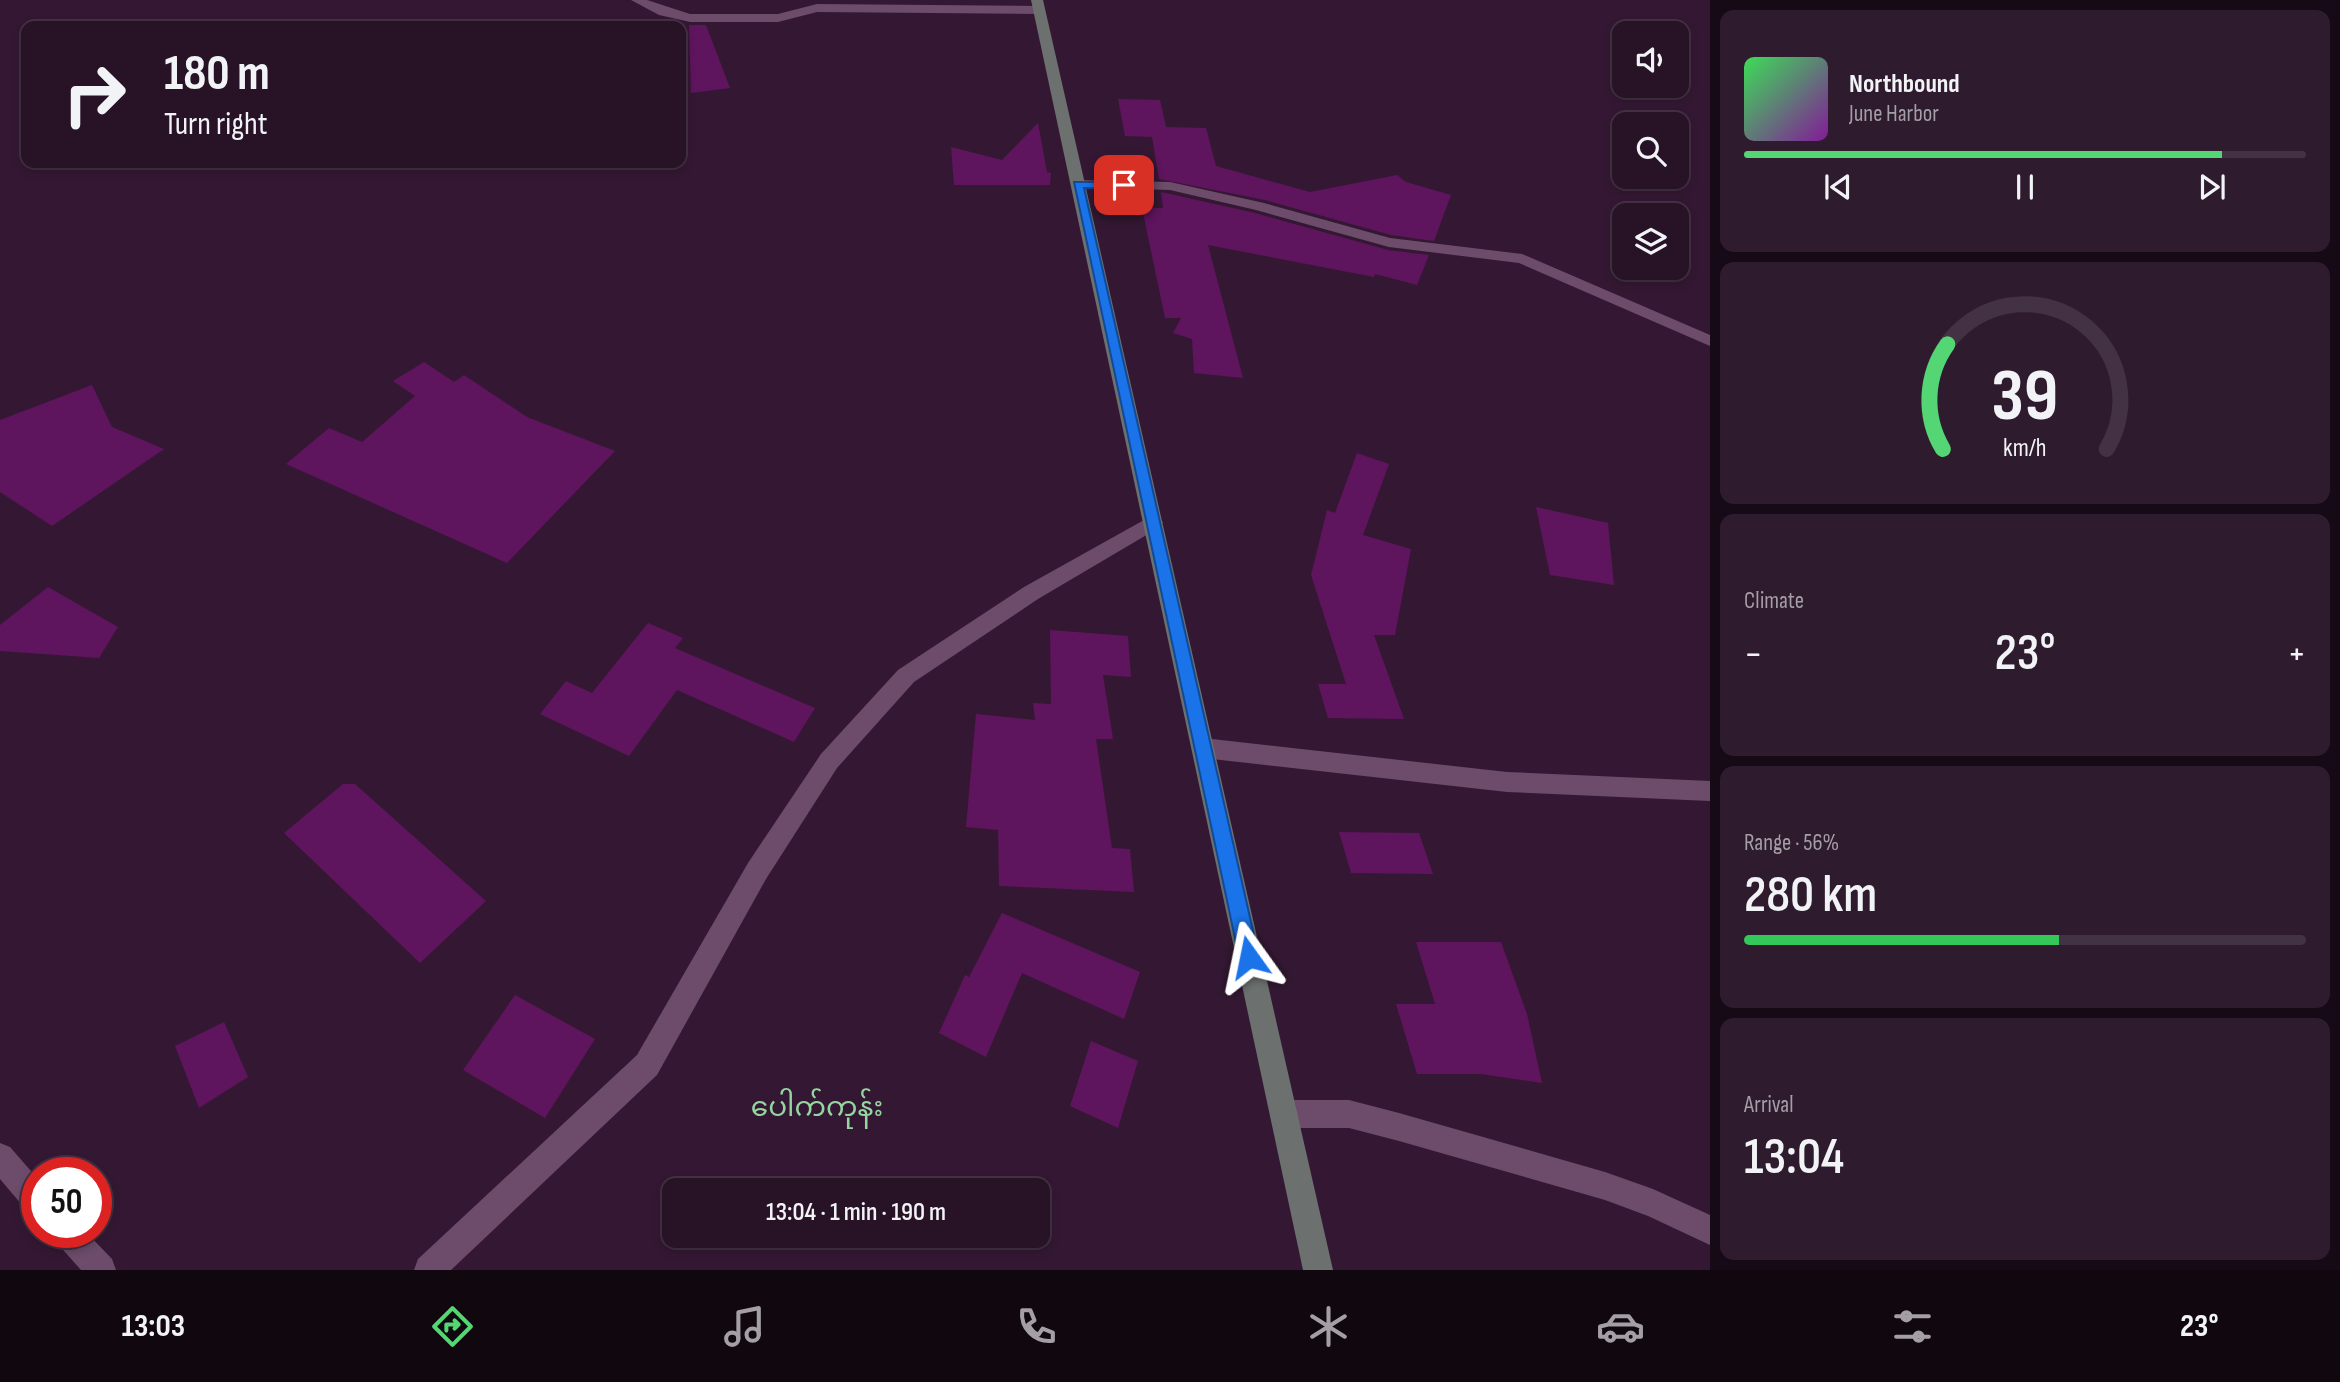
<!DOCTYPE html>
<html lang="en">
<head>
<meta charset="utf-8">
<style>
	:root { --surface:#271226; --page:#2f1b2e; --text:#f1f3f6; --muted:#a49ea7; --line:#433243; --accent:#53d673 }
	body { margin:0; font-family:"Sofia Sans Condensed","Noto Sans Myanmar",sans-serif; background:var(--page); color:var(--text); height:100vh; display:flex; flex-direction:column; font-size:26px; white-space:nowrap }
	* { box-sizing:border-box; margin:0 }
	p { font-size:23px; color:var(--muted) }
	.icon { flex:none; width:38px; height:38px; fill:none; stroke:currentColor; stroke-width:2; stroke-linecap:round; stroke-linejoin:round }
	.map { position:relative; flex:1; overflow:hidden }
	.panel { display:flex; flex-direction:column; gap:10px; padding:10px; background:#150a15; width:630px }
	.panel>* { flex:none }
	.banner { position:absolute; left:21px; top:21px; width:665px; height:147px; border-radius:14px; box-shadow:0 4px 10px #0003,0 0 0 2px var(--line); background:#271226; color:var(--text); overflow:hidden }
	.controls { position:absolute; left:1612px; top:21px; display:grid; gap:14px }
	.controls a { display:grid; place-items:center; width:77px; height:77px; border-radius:14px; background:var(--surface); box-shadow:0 4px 10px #0003,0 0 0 2px var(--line); font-size:35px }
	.speed { position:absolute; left:21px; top:1157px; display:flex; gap:14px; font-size:35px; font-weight:700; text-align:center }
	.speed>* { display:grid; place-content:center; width:91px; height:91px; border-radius:50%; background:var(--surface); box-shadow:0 4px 10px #0003,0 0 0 2px var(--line); line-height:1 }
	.speed .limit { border:10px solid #d22; background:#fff; color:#111 }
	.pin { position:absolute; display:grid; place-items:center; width:60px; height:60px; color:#fff; margin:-30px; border-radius:14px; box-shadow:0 4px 10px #0006 }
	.me { position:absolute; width:77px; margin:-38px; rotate:348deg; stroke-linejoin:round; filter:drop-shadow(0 0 5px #0008) }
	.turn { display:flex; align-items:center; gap:24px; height:147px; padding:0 28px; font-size:32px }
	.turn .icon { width:91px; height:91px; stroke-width:2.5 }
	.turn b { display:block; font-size:49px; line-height:60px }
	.big { font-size:52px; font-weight:600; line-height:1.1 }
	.panel .widget { flex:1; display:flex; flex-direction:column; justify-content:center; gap:10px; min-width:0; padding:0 24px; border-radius:14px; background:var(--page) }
	.panel .dial { align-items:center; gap:0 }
	.dial svg { height:182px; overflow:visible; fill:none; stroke:var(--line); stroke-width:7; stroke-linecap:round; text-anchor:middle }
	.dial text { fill:var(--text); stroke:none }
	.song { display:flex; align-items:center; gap:21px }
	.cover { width:84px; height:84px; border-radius:10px; background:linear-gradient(135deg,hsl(130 70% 55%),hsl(290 70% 35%)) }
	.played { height:7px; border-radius:4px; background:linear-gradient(90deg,var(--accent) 85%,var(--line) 85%) }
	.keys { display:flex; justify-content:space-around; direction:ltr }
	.heat { display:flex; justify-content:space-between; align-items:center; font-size:38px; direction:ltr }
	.charge { height:10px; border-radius:5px; background:linear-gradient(90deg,#34c759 56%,var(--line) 0) }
	.trip { position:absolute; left:662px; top:1178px; width:388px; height:70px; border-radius:14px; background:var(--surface); box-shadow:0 4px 10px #0003,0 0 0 2px var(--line); font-weight:600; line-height:70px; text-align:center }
	.menu { display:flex; height:112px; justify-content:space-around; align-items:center; background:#10070f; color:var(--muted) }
	.menu .icon { width:49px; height:49px }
	.menu .on { color:var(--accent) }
	.menu b { font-size:32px; color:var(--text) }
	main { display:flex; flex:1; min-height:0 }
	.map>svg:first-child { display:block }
</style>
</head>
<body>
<main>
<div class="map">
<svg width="1710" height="1270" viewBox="0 0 1710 1270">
	<rect width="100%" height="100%" fill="#341833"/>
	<path fill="#5f145e" d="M 689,25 L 706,25 L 730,88 L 691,93 Z
		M 1118,99 L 1160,100 L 1166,127 L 1206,128 L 1216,166 L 1310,192 L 1397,175 L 1406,182 L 1451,195 L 1434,241 L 1391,235 L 1265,200 L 1159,179 L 1152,137 L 1125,136 Z
		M 1038,123 L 1047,172 L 1051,173 L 1050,185 L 954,185 L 951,147 L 1002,160 Z
		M 1161,192 L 1255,213 L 1388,250 L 1429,255 L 1417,285 L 1375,274 L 1374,277 L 1208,245 L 1243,378 L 1194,373 L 1192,339 L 1173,333 L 1181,318 L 1165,318 L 1142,208 L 1163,208 Z
		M 424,362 L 454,382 L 464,375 L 527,417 L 615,451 L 507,563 L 286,464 L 329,428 L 362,442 L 415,396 L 393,381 Z
		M 92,385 L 112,427 L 164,449 L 52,526 L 0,492 L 0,420 Z
		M 1357,453 L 1389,464 L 1363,535 L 1411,549 L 1395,635 L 1374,635 L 1404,719 L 1328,718 L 1318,684 L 1346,684 L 1311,575 L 1327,510 L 1335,513 Z
		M 1536,507 L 1608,523 L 1614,585 L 1550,575 Z
		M 48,587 L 118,627 L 99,658 L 0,651 L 0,625 Z
		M 648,623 L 683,638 L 675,648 L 815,708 L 794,742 L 677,690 L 629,756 L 540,714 L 566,681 L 592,693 Z
		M 1050,630 L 1128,636 L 1131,677 L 1103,675 L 1113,739 L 1096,739 L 1112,848 L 1130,849 L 1134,892 L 999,886 L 998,830 L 966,827 L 976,714 L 1035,720 L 1033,703 L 1051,704 Z
		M 343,784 L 355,784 L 486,901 L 420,963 L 284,833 Z
		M 1339,832 L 1419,833 L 1433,874 L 1351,873 Z
		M 1002,913 L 1140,972 L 1124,1019 L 1022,973 L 986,1057 L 939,1033 L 965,975 L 969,977 Z
		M 1416,942 L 1501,942 L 1527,1014 L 1542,1083 L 1481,1074 L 1417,1074 L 1396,1004 L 1435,1004 Z
		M 515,995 L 595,1039 L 545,1118 L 463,1070 Z
		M 224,1022 L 248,1077 L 199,1108 L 175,1046 Z
		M 1091,1041 L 1138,1061 L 1118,1128 L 1070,1106 Z"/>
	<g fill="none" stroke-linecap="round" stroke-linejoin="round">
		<path fill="#6c4c6a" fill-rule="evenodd" d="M 631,0 L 647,0 L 690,14 L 778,14 L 817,4 L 1039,6 L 1045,10 L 1039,14 L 817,12 L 778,22 L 690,22 L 659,15 Z
			M 1078,180 L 1170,182 L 1264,203 L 1390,238 L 1522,254 L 1710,335 L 1710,346 L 1519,263 L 1389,247 L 1256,210 L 1170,190 L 1073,187 L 1073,181 Z
			M 1153,515 L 1163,522 L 1160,527 L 1038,599 L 914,682 L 837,768 L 766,879 L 657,1075 L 451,1270 L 414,1270 L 418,1259 L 637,1055 L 748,863 L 821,754 L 898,670 L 1024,587 Z
			M 1203,738 L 1507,772 L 1710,781 L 1710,801 L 1507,792 L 1203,758 L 1195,755 L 1192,748 L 1195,741 Z
			M 1284,1100 L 1349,1100 L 1399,1113 L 1605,1172 L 1653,1189 L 1710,1215 L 1710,1245 L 1648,1216 L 1605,1200 L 1399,1141 L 1349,1128 L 1284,1128 L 1274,1124 L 1270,1114 L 1274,1104 Z
			M 0,1143 L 10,1147 L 37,1178 L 37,1215 L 27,1211 L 0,1179 Z
			M 51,1232 L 86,1232 L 112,1259 L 116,1270 L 81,1270 L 56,1242 Z"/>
		<path fill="#6c7170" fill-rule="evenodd" d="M 1031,0 L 1043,0 L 1333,1270 L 1303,1270 Z"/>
	</g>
	<path fill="#1a73e8" stroke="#114b97" stroke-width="2" d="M 1074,182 L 1124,182 L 1129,185 L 1124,189 L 1084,188 L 1259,957 L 1256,964 L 1249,967 L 1242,964 L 1239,957 Z"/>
	<g text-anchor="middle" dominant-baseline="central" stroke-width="5" stroke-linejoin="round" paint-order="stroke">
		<g font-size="28" fill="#95d59f" stroke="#341833">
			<text x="817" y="1107">ပေါက်ကုန်း</text>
		</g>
	</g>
</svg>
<div class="controls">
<a><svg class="icon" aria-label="sound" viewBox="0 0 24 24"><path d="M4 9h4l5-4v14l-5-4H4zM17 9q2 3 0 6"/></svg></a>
<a><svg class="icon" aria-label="search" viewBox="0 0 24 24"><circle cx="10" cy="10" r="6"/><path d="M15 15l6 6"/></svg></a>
<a><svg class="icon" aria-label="layers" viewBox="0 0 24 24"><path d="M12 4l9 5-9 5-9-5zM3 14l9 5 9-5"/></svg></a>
</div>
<div class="speed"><div class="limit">50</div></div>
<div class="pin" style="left:1124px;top:185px;background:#d93025"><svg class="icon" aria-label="arrive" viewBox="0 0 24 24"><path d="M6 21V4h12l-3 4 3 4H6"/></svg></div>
<svg class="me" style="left:1249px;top:957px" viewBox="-20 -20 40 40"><path d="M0-17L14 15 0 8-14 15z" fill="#1a73e8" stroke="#fff" stroke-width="4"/></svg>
<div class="trip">13:04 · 1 min · 190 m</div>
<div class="banner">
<div class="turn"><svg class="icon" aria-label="right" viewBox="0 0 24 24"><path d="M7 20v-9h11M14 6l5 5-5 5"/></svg><div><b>180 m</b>Turn right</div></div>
</div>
</div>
<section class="panel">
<div class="widget">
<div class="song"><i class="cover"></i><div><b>Northbound</b><p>June Harbor</p></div></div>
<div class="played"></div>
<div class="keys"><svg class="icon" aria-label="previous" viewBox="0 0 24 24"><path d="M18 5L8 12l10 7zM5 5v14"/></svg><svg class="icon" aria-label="pause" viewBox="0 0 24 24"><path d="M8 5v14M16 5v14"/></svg><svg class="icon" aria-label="next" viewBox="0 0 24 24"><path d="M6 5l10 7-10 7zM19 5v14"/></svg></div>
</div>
<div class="widget dial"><svg viewBox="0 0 100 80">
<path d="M14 69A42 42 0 1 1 86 69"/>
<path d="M14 69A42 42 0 0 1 16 23" stroke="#53d673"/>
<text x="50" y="56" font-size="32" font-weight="700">39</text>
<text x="50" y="72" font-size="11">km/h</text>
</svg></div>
<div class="widget"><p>Climate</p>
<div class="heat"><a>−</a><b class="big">23°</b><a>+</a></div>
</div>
<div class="widget"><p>Range · 56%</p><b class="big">280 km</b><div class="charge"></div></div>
<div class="widget"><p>Arrival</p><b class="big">13:04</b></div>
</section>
</main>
<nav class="menu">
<b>13:03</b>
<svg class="icon on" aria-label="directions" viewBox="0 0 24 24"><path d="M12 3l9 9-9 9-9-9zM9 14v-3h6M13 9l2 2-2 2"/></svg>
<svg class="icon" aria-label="music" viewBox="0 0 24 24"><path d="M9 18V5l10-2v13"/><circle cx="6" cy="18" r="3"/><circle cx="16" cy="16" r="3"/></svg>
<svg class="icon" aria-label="phone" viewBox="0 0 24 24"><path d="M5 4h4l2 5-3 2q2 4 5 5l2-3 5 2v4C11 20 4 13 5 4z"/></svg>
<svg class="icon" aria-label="climate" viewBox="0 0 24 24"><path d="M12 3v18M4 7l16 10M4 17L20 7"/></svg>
<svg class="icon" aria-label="car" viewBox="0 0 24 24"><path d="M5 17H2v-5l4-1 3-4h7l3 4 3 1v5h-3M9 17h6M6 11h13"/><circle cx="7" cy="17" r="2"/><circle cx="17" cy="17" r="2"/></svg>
<svg class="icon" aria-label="filters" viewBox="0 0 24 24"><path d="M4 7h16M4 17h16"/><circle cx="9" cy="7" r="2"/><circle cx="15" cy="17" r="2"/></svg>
<b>23°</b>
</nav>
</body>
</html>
